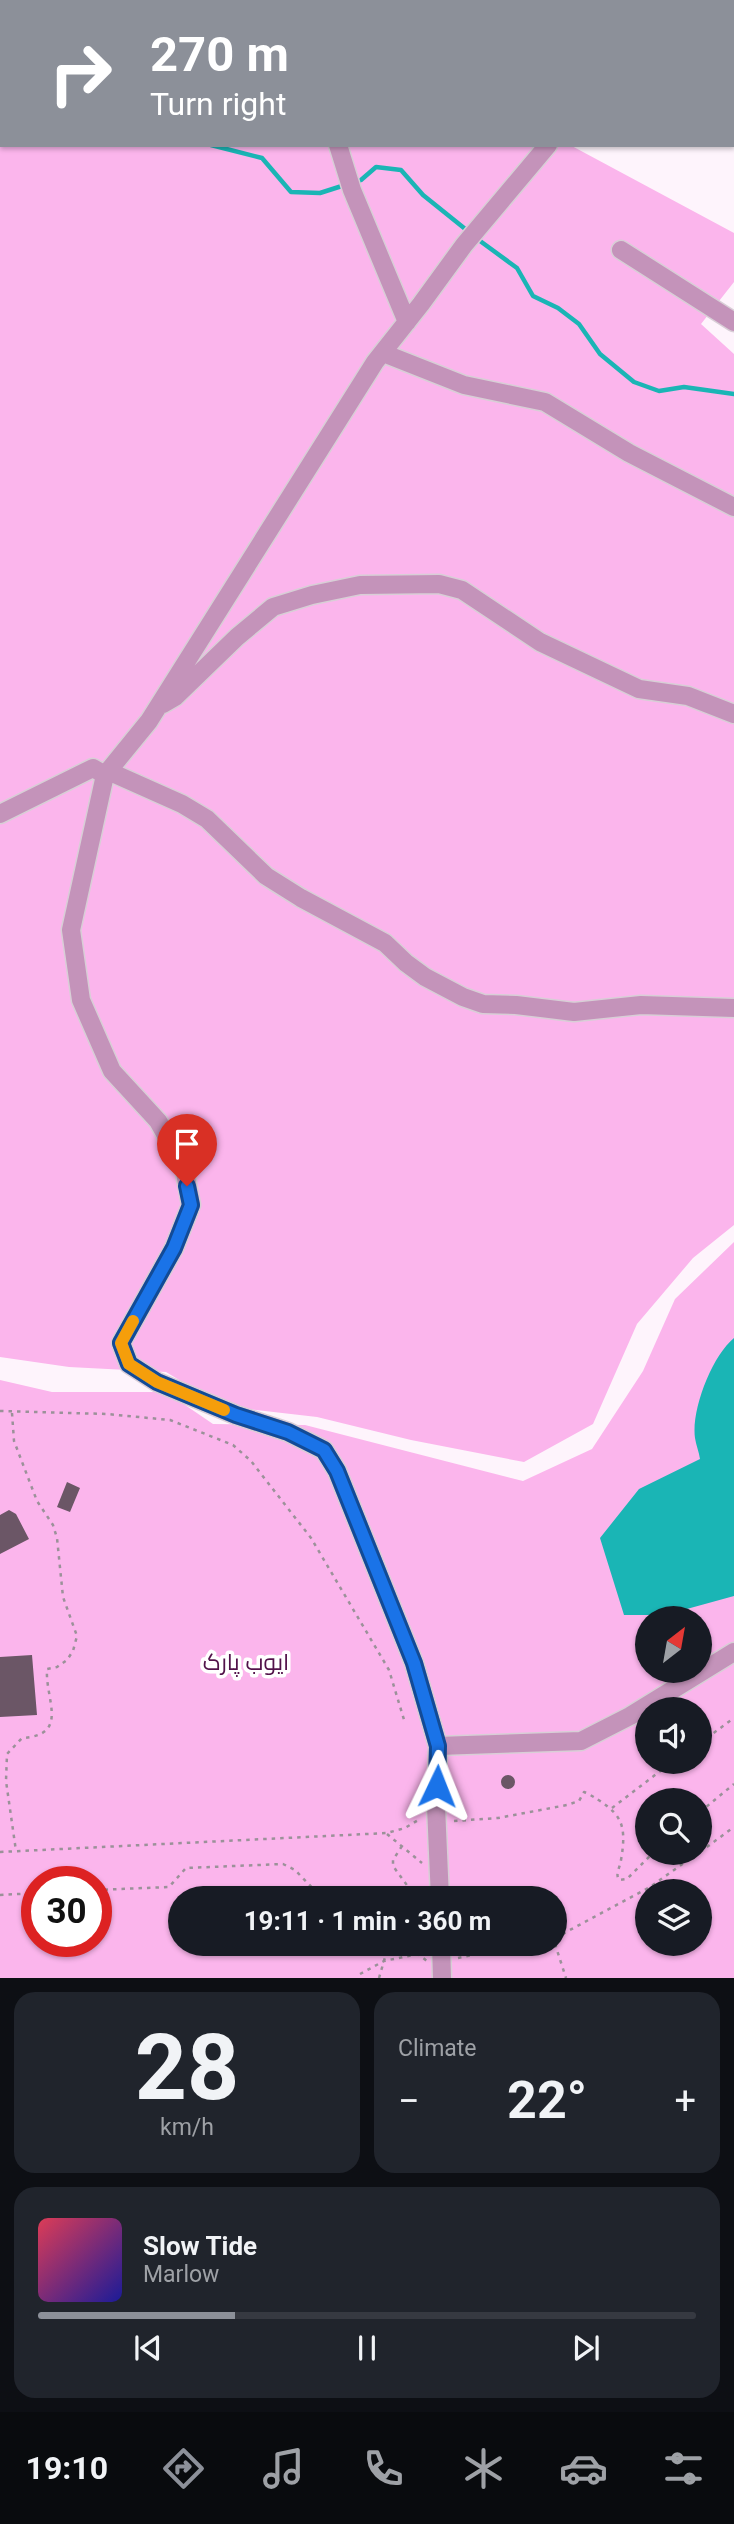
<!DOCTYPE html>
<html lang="en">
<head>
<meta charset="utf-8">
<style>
	:root { --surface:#171b24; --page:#20242c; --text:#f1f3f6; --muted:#9ea1a6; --line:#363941; --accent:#8c9099 }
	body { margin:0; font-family:Roboto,Cairo,sans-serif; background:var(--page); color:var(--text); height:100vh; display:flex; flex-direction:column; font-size:26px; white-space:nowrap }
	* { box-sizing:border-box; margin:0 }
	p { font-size:23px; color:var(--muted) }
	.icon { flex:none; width:38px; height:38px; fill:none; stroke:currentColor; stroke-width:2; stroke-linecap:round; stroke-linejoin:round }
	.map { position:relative; height:1978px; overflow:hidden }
	.details { display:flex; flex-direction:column; gap:14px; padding:14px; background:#0d0f14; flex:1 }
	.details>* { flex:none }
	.guide { position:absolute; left:0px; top:0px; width:735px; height:147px; box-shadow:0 2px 5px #0004; background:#8c9099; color:#fff; overflow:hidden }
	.needle { width:46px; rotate:31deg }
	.fabs { position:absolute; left:635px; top:1606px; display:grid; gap:14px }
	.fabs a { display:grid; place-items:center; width:77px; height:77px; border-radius:50%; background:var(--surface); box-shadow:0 2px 5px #0004; font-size:35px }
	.speed { position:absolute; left:21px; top:1866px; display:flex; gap:14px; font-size:35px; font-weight:700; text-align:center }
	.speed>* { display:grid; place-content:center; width:91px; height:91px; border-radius:50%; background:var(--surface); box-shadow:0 2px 5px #0004; line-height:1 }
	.speed .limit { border:10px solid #d22; background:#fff; color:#111 }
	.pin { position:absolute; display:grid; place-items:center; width:60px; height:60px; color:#fff; margin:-72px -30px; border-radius:50% 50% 50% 0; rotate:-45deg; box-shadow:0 0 7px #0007 }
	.pin .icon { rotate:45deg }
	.me { position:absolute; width:77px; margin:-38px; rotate:2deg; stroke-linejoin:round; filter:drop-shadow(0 0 5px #0008) }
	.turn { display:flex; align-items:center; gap:24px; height:147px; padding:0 35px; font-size:32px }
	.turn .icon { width:91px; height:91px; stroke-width:2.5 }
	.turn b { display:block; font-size:49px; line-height:60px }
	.big { font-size:52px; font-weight:700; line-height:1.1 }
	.details .tile { flex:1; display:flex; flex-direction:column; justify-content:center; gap:10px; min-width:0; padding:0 24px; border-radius:21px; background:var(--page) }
	.details .dial { align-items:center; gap:0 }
	.dial b { font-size:91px; line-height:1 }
	.song { display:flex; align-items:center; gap:21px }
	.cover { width:84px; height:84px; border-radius:10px; background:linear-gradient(135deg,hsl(350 70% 55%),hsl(240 70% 35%)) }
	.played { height:7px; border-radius:4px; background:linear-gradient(90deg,var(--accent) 30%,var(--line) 30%) }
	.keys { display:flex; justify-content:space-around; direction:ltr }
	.heat { display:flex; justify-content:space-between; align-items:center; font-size:38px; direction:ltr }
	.details .tiles { flex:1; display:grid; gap:14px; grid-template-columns:1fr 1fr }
	.tile:last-child { grid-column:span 2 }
	.trip { position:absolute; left:168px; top:1886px; width:399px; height:70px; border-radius:35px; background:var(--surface); box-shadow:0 2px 5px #0004; font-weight:700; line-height:70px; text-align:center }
	.tab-bar { display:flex; height:112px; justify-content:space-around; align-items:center; background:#090b0e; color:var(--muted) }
	.tab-bar .icon { width:49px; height:49px }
	.tab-bar .on { color:var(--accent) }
	.tab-bar b { font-size:32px; color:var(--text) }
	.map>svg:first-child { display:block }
</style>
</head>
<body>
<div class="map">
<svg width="734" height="1978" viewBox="0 0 734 1978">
	<rect width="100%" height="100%" fill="#fef4fc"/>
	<path fill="#fbb5ec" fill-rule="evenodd" d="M 0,0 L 626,0 L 2,2 L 2,145 L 570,145 L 734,233 L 734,282 L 701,324 L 734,354 L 734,1225 L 693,1258 L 637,1324 L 593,1424 L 524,1462 L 411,1440 L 317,1417 L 222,1406 L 166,1372 L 69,1367 L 0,1357 Z
		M 734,1242 L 734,1978 L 0,1978 L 0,1380 L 52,1392 L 166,1392 L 213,1424 L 305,1425 L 523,1481 L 592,1449 L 643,1371 L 675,1299 ZM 648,1619 L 700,1619 L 700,1671 L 648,1671 ZM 648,1710 L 700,1710 L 700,1762 L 648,1762 ZM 648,1801 L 700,1801 L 700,1853 L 648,1853 ZM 37,1881 L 96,1881 L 96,1941 L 37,1941 ZM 648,1892 L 700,1892 L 700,1944 L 648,1944 ZM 180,1899 L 555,1899 L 555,1944 L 180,1944 Z"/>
	<path fill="#1ab5b5" d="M 734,1338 L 734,1596 L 665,1615 L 624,1615 L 600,1538 L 639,1489 L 700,1459 C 699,1452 696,1445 695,1438 C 691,1410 712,1356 734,1338 Z"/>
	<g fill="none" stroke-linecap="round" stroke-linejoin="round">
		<path stroke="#1ab5b5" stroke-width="4.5" d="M 0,82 L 2,83
			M 211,145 L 262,158 L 291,192 L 320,193 L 345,185
			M 354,183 L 361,180 L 376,167 L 401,170 L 423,195 L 469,232
			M 476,238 L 517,268 L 533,296 L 558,308 L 579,324 L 600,354 L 634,382 L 659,391 L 684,387 L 734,394"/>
	</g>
	<path fill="#6b5666" d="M 67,1482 L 80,1488 L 70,1512 L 57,1507 Z
		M 9,1510 L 16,1514 L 29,1539 L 0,1554 L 0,1515 Z
		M 32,1655 L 37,1715 L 0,1717 L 0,1657 Z
		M501 1782a7 7 0 1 1 14 0a7 7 0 1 1-14 0Z"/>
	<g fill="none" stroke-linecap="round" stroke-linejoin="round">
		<g stroke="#d8ced6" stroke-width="21">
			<path id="minor" d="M 280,0 L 281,2
				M 612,0 L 612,2
				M 635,2 L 635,0
				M 733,23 L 734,23
				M 338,145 L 352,190 L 407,322
				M 621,250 L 734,322
				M 383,353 L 464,385 L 545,402 L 629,453 L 734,507
				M 163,704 L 175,697 L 237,637 L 273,607 L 312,595 L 360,585 L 439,584 L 462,590 L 540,642 L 639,689 L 688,696 L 734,714
				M 108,771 L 182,804 L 207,819 L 266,876 L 301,898 L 385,943 L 406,963 L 425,977 L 463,997 L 483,1004 L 516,1005 L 574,1012 L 641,1005 L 734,1008
				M 0,814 L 93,768 L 105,775
				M 438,1746 L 581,1741 L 630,1716 L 734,1652
				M 440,1899 L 436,1806 L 438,1746 L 414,1663 L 337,1471 L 324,1450 L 288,1432 L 236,1415 L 157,1382 L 129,1364 L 121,1343 L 174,1248 L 191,1205 L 184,1167 L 158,1121 L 112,1071 L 81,1000 L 71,930 L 105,775 L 149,721 L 375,362 L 421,304 L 464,245 L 548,145
				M 441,1944 L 442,1978"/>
		</g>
		<path stroke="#9b9199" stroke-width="2.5" stroke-dasharray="3.5 5" stroke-linecap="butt" d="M 0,1411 L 107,1414 L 170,1420 L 233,1445 L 251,1461 L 311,1538 L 389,1670 L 405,1723
			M 12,1413 L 14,1441 L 37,1501 L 53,1525 L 57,1538 L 63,1597 L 77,1636 L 73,1651 L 67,1660 L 57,1667 L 47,1669 C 45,1700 70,1735 22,1738 L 7,1754 L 6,1781 L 16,1851
			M 700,1743 L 734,1718
			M 612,1808 L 672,1762
			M 700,1812 L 734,1784
			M 454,1821 L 498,1818 L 567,1805 L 579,1801 L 584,1792 L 587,1793 C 619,1812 628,1820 621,1860 C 620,1868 615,1873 619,1880 L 627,1879 L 653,1853
			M 387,1834 L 422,1863
			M 402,1846 L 393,1860 L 393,1866 L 417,1899
			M 0,1852 L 387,1833 L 405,1828 L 420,1819
			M 700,1852 L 734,1827
			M 96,1890 L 169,1887 L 186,1868 L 283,1864 L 295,1870 L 323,1899
			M 0,1895 L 37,1893
			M 555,1938 L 650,1887 L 698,1853
			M 417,1944 L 418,1954 L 427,1961
			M 555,1944 L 566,1978
			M 458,1958 L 527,1944
			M 360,1974 L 384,1961 L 418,1954
			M 379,1978 L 386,1954 L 382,1944"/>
		<use href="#minor" stroke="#c493ba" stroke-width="18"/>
	</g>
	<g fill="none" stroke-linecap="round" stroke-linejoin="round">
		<g stroke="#114b97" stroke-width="18">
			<path id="route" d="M 187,1186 L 191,1205 L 174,1248 L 121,1343 L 129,1364 L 157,1382 L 236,1415 L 288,1432 L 324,1450 L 337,1471 L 414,1663 L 438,1746 L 437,1786"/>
		</g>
		<use href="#route" stroke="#1a73e8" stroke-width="12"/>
		<path stroke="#f59e0b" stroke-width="12" d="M 133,1321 L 121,1343 L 129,1364 L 157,1382 L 224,1410"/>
	</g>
	<g text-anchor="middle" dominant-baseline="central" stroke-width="7" stroke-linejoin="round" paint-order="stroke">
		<g font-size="23" fill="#52124a" stroke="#fff">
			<text x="246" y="1662">ایوب پارک</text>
		</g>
	</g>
</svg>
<div class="fabs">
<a><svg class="needle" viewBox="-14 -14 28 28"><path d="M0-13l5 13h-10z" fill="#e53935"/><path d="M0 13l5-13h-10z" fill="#9ea1a6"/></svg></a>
<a><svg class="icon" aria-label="sound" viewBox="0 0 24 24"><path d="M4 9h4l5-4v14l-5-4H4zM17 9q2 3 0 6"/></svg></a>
<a><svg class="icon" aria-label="search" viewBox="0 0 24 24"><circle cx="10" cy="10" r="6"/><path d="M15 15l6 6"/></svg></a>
<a><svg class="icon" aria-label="layers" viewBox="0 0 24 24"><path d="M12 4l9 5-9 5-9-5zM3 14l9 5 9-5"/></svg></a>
</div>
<div class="speed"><div class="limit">30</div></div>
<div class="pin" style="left:187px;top:1186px;background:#d93025"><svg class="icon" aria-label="arrive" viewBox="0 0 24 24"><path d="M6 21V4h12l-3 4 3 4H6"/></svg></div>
<svg class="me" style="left:437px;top:1786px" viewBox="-20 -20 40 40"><path d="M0-17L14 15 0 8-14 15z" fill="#1a73e8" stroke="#fff" stroke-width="4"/></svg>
<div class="trip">19:11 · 1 min · 360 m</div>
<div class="guide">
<div class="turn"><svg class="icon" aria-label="right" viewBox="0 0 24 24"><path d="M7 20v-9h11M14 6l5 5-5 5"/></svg><div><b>270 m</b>Turn right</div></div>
</div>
</div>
<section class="details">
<div class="tiles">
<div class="tile dial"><b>28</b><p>km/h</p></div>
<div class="tile"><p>Climate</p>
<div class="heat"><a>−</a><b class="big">22°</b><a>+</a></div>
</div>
<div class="tile">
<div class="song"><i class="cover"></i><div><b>Slow Tide</b><p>Marlow</p></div></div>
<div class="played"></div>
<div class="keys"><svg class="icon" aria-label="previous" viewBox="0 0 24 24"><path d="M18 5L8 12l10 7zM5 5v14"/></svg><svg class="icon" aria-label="pause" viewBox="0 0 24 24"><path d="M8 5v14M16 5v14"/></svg><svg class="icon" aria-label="next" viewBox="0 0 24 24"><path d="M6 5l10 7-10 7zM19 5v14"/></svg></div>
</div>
</div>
</section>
<nav class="tab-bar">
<b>19:10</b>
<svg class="icon on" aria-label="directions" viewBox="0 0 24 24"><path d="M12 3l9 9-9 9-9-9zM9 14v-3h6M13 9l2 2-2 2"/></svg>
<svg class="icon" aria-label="music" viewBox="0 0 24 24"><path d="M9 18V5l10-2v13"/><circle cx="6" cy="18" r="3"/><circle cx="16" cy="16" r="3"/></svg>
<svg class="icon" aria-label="phone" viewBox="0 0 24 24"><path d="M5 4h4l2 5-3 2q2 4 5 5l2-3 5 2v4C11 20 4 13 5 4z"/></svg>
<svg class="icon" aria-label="climate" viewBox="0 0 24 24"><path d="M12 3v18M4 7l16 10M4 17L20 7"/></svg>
<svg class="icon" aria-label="car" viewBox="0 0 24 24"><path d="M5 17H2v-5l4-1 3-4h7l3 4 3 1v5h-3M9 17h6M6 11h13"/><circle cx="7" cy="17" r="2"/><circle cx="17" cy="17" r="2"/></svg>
<svg class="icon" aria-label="filters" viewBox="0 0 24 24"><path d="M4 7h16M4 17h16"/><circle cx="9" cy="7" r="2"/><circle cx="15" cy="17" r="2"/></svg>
</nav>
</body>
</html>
